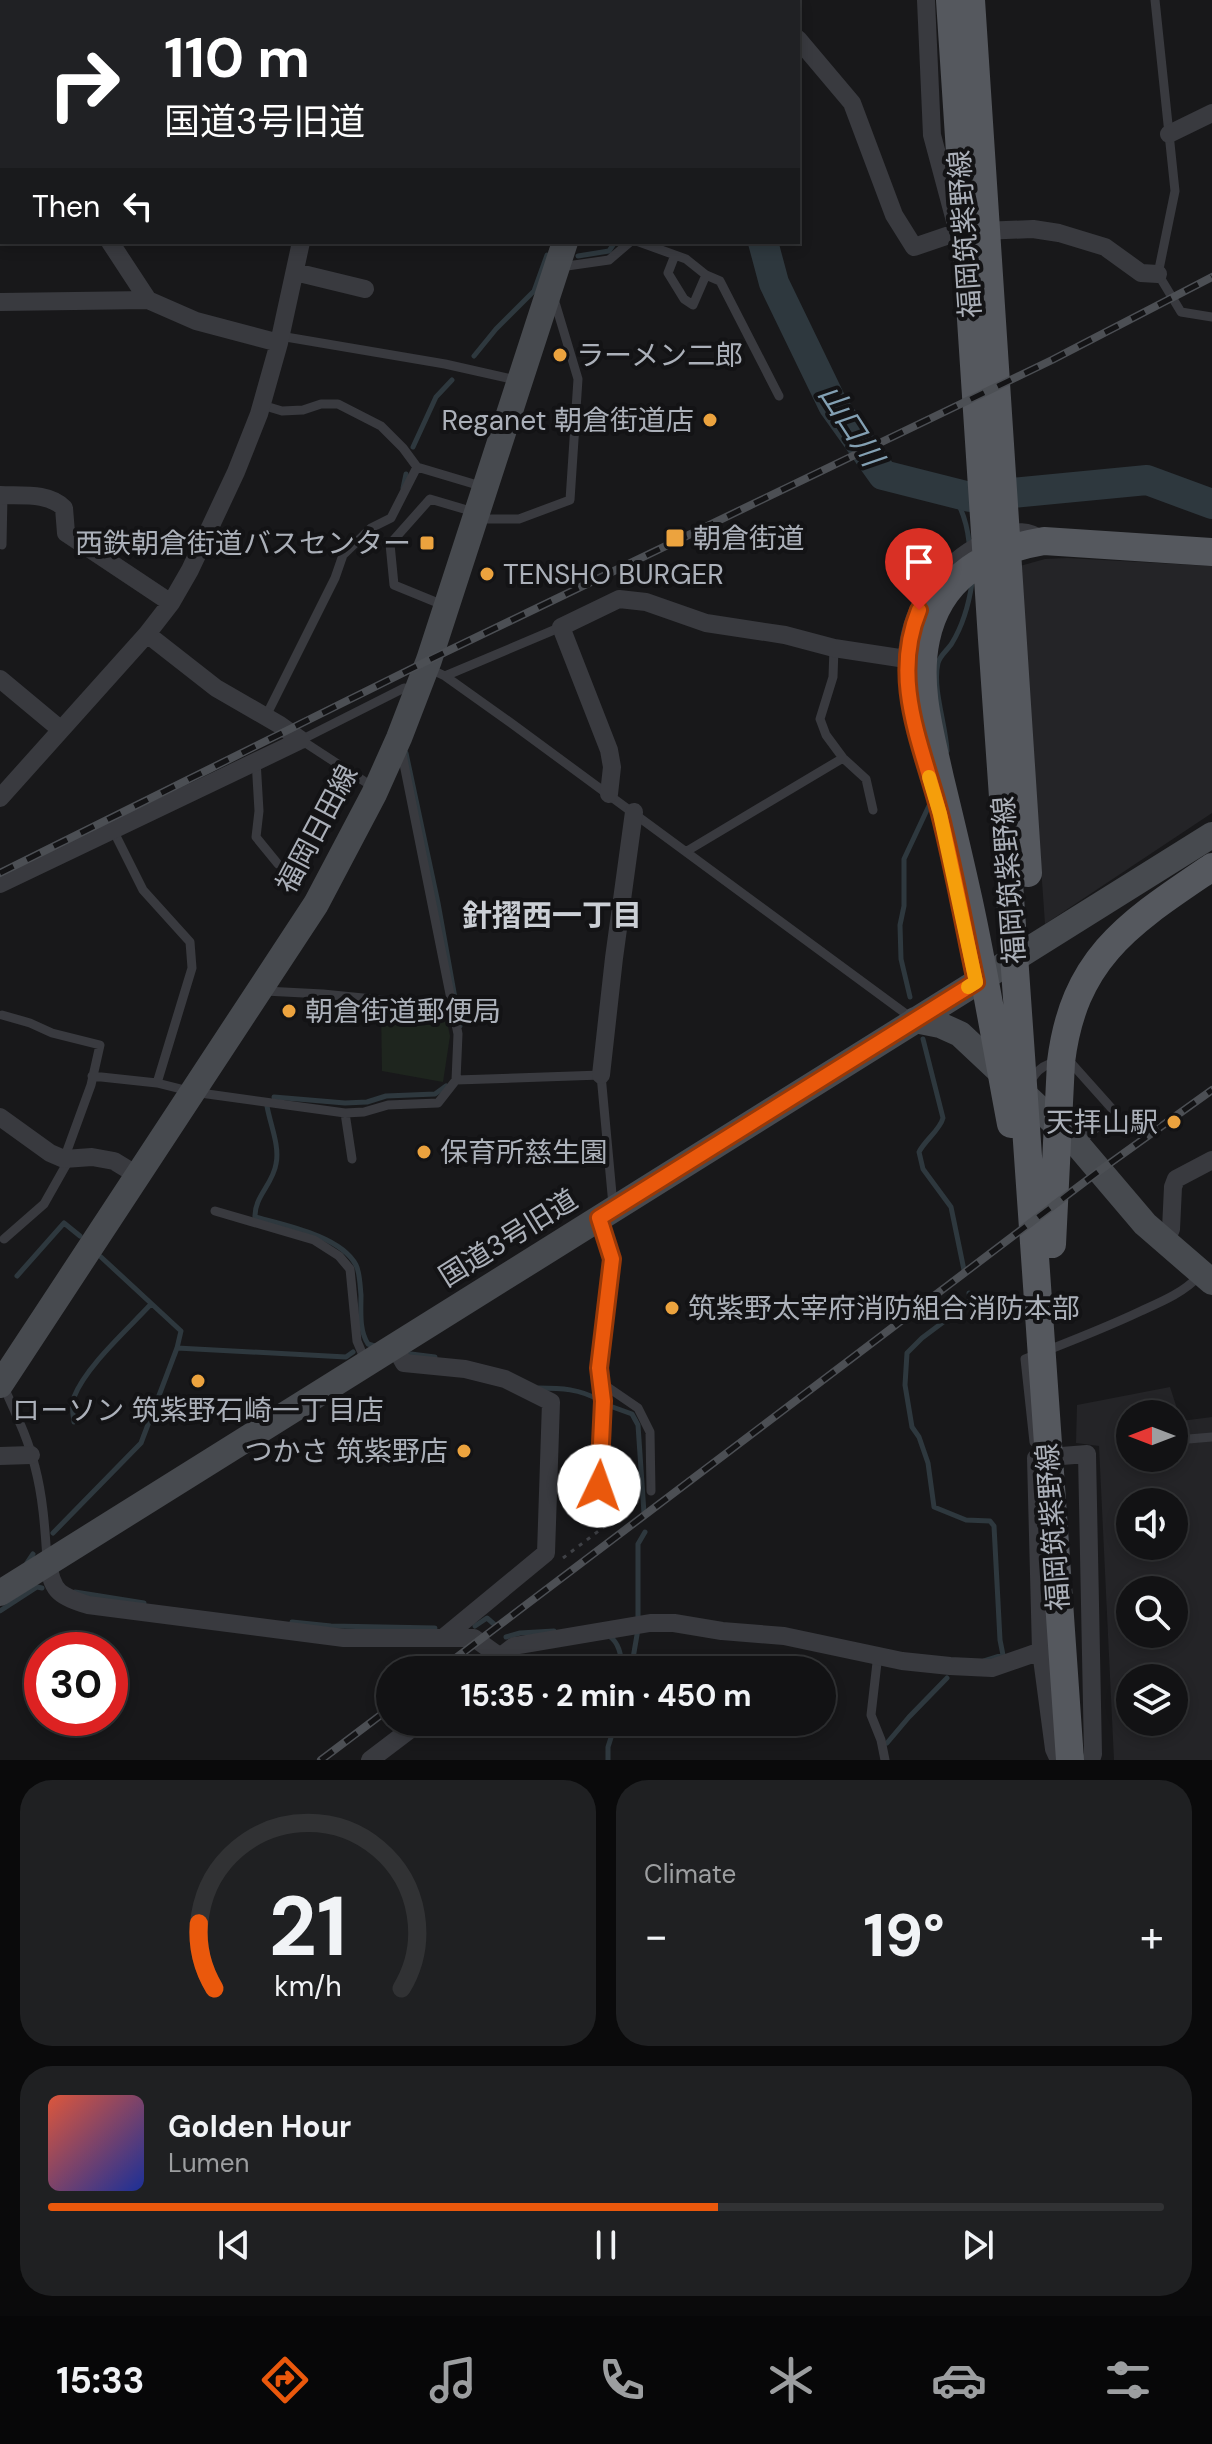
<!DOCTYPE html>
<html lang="en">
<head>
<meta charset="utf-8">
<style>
	:root { --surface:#121214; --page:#1f2022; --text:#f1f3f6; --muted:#9c9ea0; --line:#313234; --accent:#ea580c }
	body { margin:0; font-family:"DM Sans","Noto Sans JP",sans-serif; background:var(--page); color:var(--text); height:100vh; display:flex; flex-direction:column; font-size:30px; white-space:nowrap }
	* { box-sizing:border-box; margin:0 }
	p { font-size:26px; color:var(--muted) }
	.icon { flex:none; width:44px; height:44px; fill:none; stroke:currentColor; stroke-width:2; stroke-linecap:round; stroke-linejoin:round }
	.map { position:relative; height:1760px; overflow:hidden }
	.panel { display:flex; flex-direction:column; gap:20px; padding:20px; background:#0a0a0b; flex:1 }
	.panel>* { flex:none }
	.top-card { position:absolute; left:0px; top:0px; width:800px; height:244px; box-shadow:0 4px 12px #0003,0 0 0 2px var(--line); background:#202124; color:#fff; overflow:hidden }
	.needle { width:52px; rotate:270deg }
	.buttons { position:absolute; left:1116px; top:1400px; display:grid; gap:16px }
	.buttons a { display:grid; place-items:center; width:72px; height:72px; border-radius:50%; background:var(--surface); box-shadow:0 4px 12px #0003,0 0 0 2px var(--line); font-size:40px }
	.speed { position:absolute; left:24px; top:1632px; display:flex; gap:16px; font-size:40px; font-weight:700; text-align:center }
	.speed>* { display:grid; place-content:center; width:104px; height:104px; border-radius:50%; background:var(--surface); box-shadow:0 4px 12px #0003,0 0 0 2px var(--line); line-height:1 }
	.speed .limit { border:12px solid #d22; background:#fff; color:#111 }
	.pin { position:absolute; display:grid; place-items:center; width:68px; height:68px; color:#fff; margin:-82px -34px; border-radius:50% 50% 50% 0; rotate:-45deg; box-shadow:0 0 8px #0007 }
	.pin .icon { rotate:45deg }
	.me { position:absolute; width:88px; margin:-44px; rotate:3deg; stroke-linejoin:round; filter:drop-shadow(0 0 6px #0008) }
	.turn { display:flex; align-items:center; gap:28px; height:168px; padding:0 32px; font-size:36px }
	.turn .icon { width:104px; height:104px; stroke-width:2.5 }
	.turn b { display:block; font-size:56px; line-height:68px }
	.then { display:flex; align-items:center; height:76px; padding:0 32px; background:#0003; gap:16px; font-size:30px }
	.big { font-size:60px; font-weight:700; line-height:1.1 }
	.panel .tile { flex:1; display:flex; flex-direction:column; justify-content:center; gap:12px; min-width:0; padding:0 28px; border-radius:32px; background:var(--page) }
	.panel .dial { align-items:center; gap:0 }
	.dial svg { height:208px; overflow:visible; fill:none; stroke:var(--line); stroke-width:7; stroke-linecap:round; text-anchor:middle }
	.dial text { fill:var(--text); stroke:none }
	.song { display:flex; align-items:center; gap:24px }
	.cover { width:96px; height:96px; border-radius:12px; background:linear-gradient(135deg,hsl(10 70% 55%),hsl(230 70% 35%)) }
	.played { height:8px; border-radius:4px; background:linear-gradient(90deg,var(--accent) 60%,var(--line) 60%) }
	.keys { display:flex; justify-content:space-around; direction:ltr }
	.heat { display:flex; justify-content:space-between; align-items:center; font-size:44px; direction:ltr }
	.panel .tiles { flex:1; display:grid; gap:20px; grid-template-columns:1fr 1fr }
	.tile:last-child { grid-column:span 2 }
	.trip { position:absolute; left:376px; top:1656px; width:460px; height:80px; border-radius:40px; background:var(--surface); box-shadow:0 4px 12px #0003,0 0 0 2px var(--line); font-weight:700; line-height:80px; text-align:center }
	.tabs { display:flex; height:128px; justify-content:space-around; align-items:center; background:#070708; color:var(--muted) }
	.tabs .icon { width:56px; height:56px }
	.tabs .active { color:var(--accent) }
	.tabs b { font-size:36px; color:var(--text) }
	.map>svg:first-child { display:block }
</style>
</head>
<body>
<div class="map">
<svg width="1212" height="1760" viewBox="0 0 1212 1760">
	<rect width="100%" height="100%" fill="#18181a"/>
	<path fill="#242427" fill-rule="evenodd" d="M 1067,558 L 1212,566 L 1212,813 L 1045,924 L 1020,566 L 1045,559 Z
		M 1170,1387 L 1181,1421 L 1212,1417 L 1212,1760 L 1114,1760 L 1099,1446 L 1076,1443 L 1077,1405 ZM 1130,1414 L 1174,1414 L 1174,1458 L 1130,1458 ZM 1130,1502 L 1174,1502 L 1174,1546 L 1130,1546 ZM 1130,1590 L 1174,1590 L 1174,1634 L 1130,1634 ZM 1130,1678 L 1174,1678 L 1174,1722 L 1130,1722 Z"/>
	<path fill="#1e251e" d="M 381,1005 L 445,1012 L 450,1036 L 443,1082 L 382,1071 Z"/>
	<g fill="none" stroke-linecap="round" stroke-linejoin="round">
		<path stroke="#2e383e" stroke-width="5" d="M 578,256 L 609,251 L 615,242
			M 474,356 L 496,329 L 534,291 L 547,255
			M 413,447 L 436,397 L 452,380
			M 403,488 L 406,474
			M 952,492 C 962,508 967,523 969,542
			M 947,751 C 946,725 932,688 938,663 C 940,655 948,650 952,643 C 963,625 969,603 972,583
			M 406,753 L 438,903 L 460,1026
			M 910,997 L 901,959 L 900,925 L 904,906 L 904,859 L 934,795
			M 923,1039 L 943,1118 C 940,1130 925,1140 919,1152 L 923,1169 L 951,1207 L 964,1270
			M 274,1097 L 345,1103 L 367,1102 L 386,1096 L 435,1094 L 446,1086
			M 267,1106 C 270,1124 280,1146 276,1164 C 273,1184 254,1197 255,1217 C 284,1225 341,1236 356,1265 C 360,1273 360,1286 361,1295 C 361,1312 359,1330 368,1344 L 378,1347
			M 17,1276 L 64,1223 L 80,1236
			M 969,1293 L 970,1302 L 922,1338 L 907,1353 L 905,1385 L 912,1427 L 919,1437 L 928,1463 L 934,1507 L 966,1520 L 990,1521 L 994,1526 L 1000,1640 L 1003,1655 L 984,1661
			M 177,1348 L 346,1357 L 353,1352
			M 411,1354 L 435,1357
			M 539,1388 C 561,1388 580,1389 599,1400
			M 607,1405 L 632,1414 L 638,1425 L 644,1513
			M 74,1422 C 73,1414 71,1406 74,1397 C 86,1366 128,1329 151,1304
			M 53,1533 L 141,1443 L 177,1348 L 181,1331 L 101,1257
			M 27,1563 L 33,1554
			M 75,1592 L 144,1603
			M 0,1611 L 37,1587 L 42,1588
			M 292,1622 L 331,1626 L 435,1628
			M 475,1626 L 487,1618 L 495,1625
			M 609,1636 C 620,1643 621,1657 623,1670
			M 506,1637 L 520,1633 L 554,1631
			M 631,1670 L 638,1629 L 638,1544 L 645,1532
			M 887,1743 L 909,1717 L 947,1678
			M 608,1760 L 608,1747 L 616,1722"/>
		<path stroke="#2e383e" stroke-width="30" d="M 732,0 L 732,2
			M 763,242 L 774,283 L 833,405 L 883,475 L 970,497 L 1147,480 L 1212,504"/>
		<path stroke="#3f4146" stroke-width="3" stroke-dasharray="4 6" stroke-linecap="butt" d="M 563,1558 L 642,1498"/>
		<path stroke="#393a3f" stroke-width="9" d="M 1155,0 L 1175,191 L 1158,274 L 1181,312 L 1212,317
			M 639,242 L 686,259 L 706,275 L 720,281 L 779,396
			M 675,255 L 668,273 L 684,299 L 693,305 L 706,275
			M 560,267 L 609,260 L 630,242
			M 280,336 L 445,364 L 516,380
			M 262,405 L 282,411 L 303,410 L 321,404 L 338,404 L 381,426 L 403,448 L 417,467 L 484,487
			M 478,519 L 519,519 L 570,500 L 578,379 L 554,299
			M 2,545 L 3,495
			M 443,605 L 394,585 L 390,544 L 430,499 L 474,512
			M 834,648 L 833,677 L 820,719 L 826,735 L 843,758 L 866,779 L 873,810
			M 430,669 L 445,676 L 511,723 L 913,1019
			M 445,676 L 561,627
			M 266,716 L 335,578 L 343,555 L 371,528 L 391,518 L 417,467
			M 301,740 L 404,688 L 413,690
			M 301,740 L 373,787
			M 401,749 L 458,1034 L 456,1080
			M 256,760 L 259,811 L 256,837 L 278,864
			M 113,830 L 143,890 L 190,942 L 192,968 L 157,1083 L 193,1092 L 345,1113 L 364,1112 L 388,1105 L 438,1103 L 456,1080 L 601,1075 L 613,1205
			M 687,851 L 843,758
			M 265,991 L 323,994 L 453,1007
			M 2,1015 L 30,1023 L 52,1033 L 100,1045 L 91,1085 L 64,1159
			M 92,1076 L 157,1083
			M 1031,1080 C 1042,1063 1052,1061 1072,1064 L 1114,1111 L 1112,1115 L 1078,1143
			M 345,1113 L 352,1159
			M 215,1211 L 314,1240 L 339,1256 L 350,1269 L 357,1341 L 365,1360
			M 4,1239 L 44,1204 L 70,1158
			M 603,1384 L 638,1408 L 650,1432 L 651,1491
			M 3,1385 C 15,1412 28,1438 35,1467 C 43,1497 45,1529 47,1559
			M 1177,1440 L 1212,1437
			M 1034,1442 L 1025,1359 C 1064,1344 1103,1329 1141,1311 C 1161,1302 1183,1293 1199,1276
			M 878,1654 L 871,1715 L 881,1740 L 885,1760"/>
		<path stroke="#393a3f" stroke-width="18" d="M 765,0 L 766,2
			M 926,0 L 932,135 L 955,221
			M 292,2 L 292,0
			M 798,39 L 852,103 L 894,215 L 914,247 L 958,232 L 1033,229 L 1059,233 L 1105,247 L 1141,273 L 1158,274
			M 0,96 L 2,98
			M 1169,134 L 1212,113
			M 110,242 L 148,300
			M 295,272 L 365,289
			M 0,302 L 148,300 L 196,321 L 279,343
			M 0,495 C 22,496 48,492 64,508 L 66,533 L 171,603
			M 147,634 L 216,688 L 280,725 L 301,740
			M 0,679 L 60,729
			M 920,743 C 910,708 902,670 910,634 C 920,590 957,551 998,537 C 1017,531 1027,529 1044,541
			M 609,794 L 612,767 L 609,750 L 561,627 L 619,599 L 646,602 L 706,623 L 785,635 L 834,648 L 906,659
			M 0,798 L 147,634 L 171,603 L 190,570 L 236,472 L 259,414 L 279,343 L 301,242
			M 0,884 L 301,740
			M 601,1075 L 614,958 L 634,812
			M 0,1117 L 50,1153 L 64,1159 L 92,1157 L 114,1161 L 137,1175
			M 599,1218 L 612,1259 L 599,1368 L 603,1401 L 599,1486
			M 1165,1243 L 1171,1229 L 1173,1187 L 1176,1179 L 1212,1160
			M 395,1347 L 404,1363 L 465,1369 L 505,1379 L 551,1402 L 546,1553 L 443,1638
			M 0,1456 L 31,1455
			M 48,1563 C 52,1593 61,1596 88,1605 L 344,1638 L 474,1638 L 499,1656
			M 483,1670 L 514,1646 L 650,1623 L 674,1623 L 722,1631 L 784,1636 L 902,1661 L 950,1666 L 992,1668 L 1041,1651
			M 370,1760 L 420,1722
			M 1059,1760 L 1054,1749 L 1041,1651 L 1036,1458 L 1087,1454 L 1093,1754 L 1091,1760"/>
		<path stroke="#474a4f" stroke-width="26" d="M 643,2 L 644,0
			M 915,1020 L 940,1025 L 960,1034 L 1077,1144 L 1145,1224 L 1212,1282
			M 0,1385 L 316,904 L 374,794 L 399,738 L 429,660 L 565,242
			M 0,1593 L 1212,835"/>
		<path stroke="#55585e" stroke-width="28" d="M 950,0 L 992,639 L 1070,1760
			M 971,0 L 1028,873
			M 1011,1124 C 997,1050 985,976 969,902 C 960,861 950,819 940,778 C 930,733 916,685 926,639 C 939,578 985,551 1044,541 L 1212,552
			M 1052,1244 L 1061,1062 C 1074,956 1131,922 1212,867"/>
		<g stroke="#4c4f54" stroke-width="8">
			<path id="rail" d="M 0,873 L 429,660 L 1052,360 L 1212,277
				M 440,1670 L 1099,1171 L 1212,1090
				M 321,1760 L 390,1708"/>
		</g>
		<use href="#rail" stroke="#131315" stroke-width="5" stroke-dasharray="15" stroke-linecap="butt"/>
	</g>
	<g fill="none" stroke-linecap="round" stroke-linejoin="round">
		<g stroke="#983908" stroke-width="20">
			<path id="route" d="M 599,1486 L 603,1401 L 599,1368 L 612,1259 L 599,1218 L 976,982 C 964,926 954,869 940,814 C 922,744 890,681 919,610"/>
		</g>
		<use href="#route" stroke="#ea580c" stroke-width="14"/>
		<path stroke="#f59e0b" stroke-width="14" d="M 929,777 L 940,814 L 976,982 L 968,987"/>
	</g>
	<g fill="#eca33e" stroke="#131315" stroke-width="3">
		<circle cx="560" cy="355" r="8"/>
		<circle cx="710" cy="420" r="8"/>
		<rect x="665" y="528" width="20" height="20" rx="4"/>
		<rect x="419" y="535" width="16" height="16" rx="4"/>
		<circle cx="487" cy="574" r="8"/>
		<circle cx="289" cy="1011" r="8"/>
		<circle cx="1174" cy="1122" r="8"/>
		<circle cx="424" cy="1152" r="8"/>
		<circle cx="672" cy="1308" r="8"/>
		<circle cx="198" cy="1381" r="8"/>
		<circle cx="464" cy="1451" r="8"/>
	</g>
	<g text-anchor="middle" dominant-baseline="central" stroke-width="8" stroke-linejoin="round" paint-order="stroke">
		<g font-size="28" fill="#abb0b9" stroke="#131315">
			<text transform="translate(965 234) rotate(-94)">福岡筑紫野線</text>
			<text transform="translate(317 829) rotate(-62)">福岡日田線</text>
			<text transform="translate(1009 880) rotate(-94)">福岡筑紫野線</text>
			<text transform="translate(508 1238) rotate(-32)">国道3号旧道</text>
			<text transform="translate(1053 1527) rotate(-94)">福岡筑紫野線</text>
		</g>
		<g font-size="28" fill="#abb0b9" stroke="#131315" text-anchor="start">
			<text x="576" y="355">ラーメン二郎</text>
			<text x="694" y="420" text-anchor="end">Reganet 朝倉街道店</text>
			<text x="693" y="538">朝倉街道</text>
			<text x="411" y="543" text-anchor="end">西鉄朝倉街道バスセンター</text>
			<text x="503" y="574">TENSHO BURGER</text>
			<text x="305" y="1011">朝倉街道郵便局</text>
			<text x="1158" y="1122" text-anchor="end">天拝山駅</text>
			<text x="440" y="1152">保育所慈生園</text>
			<text x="688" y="1308">筑紫野太宰府消防組合消防本部</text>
			<text x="198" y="1410" text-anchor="middle">ローソン 筑紫野石崎一丁目店</text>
			<text x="448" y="1451" text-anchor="end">つかさ 筑紫野店</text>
		</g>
		<g font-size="30" font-style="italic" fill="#83a0b3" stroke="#131315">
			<text transform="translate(851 425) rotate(57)">山口川</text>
		</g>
		<g font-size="30" font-weight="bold" fill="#cbcfd5" stroke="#131315">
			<text x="552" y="915">針摺西一丁目</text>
		</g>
	</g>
</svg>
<div class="buttons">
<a><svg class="needle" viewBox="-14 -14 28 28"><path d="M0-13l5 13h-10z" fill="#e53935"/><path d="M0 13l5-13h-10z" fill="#9c9ea0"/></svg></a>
<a><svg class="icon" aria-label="sound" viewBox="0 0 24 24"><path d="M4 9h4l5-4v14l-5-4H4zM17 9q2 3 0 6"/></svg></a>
<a><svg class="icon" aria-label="search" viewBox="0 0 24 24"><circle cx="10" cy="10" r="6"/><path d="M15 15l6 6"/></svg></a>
<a><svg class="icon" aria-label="layers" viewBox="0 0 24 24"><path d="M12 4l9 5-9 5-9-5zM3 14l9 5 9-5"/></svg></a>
</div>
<div class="speed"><div class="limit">30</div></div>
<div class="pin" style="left:919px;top:610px;background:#d93025"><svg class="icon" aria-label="arrive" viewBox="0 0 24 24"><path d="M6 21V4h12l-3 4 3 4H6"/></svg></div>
<svg class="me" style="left:599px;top:1486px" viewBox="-20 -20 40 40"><circle r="19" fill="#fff"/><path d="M0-13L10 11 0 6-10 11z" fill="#ea580c"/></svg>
<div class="trip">15:35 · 2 min · 450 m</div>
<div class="top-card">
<div class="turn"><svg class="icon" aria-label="right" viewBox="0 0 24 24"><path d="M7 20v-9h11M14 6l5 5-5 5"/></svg><div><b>110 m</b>国道3号旧道</div></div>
<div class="then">Then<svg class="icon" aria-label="left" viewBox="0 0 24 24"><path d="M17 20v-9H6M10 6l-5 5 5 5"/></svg></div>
</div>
</div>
<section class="panel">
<div class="tiles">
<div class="tile dial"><svg viewBox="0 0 100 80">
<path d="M14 69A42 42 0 1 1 86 69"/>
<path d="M14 69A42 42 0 0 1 8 44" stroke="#ea580c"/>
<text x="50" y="56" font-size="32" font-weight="700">21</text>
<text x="50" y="72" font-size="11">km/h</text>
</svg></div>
<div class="tile"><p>Climate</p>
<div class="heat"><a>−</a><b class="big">19°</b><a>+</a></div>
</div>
<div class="tile">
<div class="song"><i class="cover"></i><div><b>Golden Hour</b><p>Lumen</p></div></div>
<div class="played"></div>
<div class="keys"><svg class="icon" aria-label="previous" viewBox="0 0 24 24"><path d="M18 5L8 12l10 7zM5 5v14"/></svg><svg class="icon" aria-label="pause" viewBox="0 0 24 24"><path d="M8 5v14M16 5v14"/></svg><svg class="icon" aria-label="next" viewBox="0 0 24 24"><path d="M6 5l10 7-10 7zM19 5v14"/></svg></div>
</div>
</div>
</section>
<nav class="tabs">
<b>15:33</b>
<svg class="icon active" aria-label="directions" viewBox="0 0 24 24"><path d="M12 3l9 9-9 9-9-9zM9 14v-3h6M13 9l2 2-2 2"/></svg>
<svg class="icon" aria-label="music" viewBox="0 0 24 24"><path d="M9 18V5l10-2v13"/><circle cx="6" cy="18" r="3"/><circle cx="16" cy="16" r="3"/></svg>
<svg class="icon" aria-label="phone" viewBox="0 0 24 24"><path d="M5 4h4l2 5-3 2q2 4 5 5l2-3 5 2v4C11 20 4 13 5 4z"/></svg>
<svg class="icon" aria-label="climate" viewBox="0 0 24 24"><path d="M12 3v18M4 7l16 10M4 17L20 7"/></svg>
<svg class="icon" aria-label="car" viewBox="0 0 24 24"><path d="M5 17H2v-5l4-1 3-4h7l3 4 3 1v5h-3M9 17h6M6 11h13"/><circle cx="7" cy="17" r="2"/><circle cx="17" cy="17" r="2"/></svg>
<svg class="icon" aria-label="filters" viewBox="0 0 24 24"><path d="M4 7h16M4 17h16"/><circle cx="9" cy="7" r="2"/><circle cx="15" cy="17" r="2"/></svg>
</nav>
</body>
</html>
